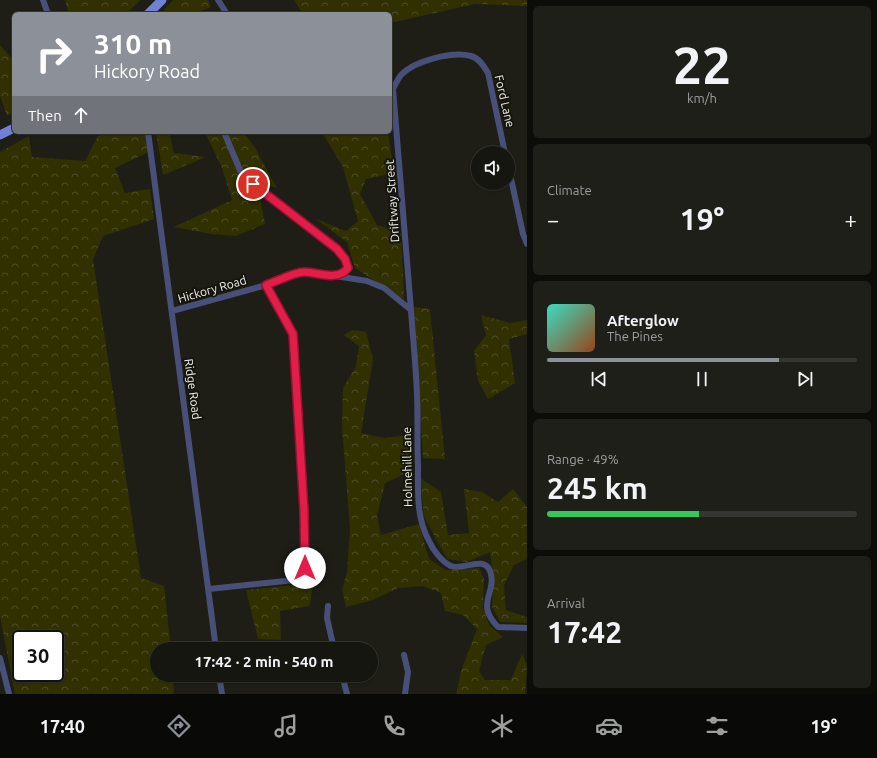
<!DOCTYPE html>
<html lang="en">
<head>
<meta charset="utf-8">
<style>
	:root { --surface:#161611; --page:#1f1f1a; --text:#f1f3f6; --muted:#9e9f9f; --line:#353531; --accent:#8c9099 }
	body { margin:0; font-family:Ubuntu,sans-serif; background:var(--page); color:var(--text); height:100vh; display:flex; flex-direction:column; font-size:15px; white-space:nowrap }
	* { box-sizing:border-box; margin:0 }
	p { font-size:13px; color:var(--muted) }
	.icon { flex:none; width:22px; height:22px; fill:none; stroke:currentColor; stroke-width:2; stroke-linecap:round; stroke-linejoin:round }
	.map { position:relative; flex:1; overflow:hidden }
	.drawer { display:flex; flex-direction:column; gap:6px; padding:6px; background:#0c0c09; width:350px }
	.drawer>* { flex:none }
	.guide { position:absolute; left:12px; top:12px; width:380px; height:122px; border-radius:6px; box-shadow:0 1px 3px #0004,0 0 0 1px var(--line); background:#8c9099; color:#fff; overflow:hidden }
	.fabs { position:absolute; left:471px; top:146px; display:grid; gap:8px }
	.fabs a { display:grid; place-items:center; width:44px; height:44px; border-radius:50%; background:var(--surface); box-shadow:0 1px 3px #0004,0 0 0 1px var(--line); font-size:20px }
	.speed { position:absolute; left:12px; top:630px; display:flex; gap:8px; font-size:20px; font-weight:700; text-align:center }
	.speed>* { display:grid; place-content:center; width:52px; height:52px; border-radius:50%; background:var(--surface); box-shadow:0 1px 3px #0004,0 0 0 1px var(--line); line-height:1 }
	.speed .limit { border:2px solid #111; border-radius:6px; background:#fff; color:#111 }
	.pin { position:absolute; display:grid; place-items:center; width:34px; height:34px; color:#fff; margin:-17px; border:2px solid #fff; border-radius:50%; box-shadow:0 1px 4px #0007 }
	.me { position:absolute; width:44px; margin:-22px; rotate:0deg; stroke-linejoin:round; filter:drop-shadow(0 0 3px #0008) }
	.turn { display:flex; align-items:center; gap:14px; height:84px; padding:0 16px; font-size:18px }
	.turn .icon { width:52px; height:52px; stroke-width:2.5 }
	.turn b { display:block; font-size:28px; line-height:34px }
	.then { display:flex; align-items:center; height:38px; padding:0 16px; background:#0003; gap:8px; font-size:15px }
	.big { font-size:30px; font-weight:600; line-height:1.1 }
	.drawer .tile { flex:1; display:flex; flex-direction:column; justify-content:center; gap:6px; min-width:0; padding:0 14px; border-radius:6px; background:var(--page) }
	.drawer .dial { align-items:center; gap:0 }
	.dial b { font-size:52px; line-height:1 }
	.song { display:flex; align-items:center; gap:12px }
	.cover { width:48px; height:48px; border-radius:6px; background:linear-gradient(135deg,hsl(170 70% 55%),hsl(20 70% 35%)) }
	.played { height:4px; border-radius:2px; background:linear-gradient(90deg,var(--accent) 75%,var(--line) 75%) }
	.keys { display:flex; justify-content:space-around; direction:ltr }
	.heat { display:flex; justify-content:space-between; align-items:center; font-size:22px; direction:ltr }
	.charge { height:6px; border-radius:3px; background:linear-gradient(90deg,#34c759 49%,var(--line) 0) }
	.trip { position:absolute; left:150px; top:642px; width:228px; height:40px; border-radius:20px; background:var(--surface); box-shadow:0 1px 3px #0004,0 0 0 1px var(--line); font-weight:600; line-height:40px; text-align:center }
	.dock { display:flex; height:64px; justify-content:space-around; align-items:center; background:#090907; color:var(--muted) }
	.dock .icon { width:28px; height:28px }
	.dock .selected { color:var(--accent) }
	.dock b { font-size:18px; color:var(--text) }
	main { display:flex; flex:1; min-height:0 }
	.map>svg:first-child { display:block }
</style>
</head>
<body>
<main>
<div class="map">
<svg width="527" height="694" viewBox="0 0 527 694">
	<defs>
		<pattern id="forest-crowns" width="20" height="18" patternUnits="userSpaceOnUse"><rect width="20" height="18" fill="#303001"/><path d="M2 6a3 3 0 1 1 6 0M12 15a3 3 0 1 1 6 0" fill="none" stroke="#4e4e26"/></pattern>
	</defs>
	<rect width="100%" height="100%" fill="#1e1e17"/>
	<path fill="url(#forest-crowns)" fill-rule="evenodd" d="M 65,0 L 141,0 L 125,14 L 69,14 Z
		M 173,0 L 208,0 L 211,7 C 195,14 181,17 164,10 Z
		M 294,0 L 527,0 L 527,6 L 475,4 L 390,23 L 390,14 L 303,14 Z
		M 0,45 L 14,61 L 14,111 L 7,116 L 0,96 Z
		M 106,132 L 151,132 L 153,150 L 115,168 L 125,193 L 150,189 L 154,219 L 103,236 L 93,259 L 141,578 L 164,586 L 171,649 L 157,649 L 157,675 L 173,675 L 174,694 L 15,694 L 0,616 L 0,152 L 29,136 L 32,157 L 85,161 L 98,136 ZM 21,639 L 55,639 L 55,673 L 21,673 Z
		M 156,132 L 169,132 L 174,153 L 206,157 L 163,175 Z
		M 205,132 L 243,132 L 254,146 L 277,188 L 238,178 L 260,199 L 265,224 L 236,236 L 211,234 L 174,227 L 232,200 L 222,168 Z
		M 322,132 L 388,132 L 394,173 L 366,179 L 360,194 L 377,225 L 401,232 L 404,300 L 355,268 L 347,242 L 316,219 L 346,231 L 358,221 L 343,167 Z
		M 414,307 L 430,309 L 445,459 L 423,458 Z
		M 481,315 L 510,323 L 527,320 L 527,334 L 509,339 L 515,383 L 488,399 L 478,381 L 474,351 L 486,335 Z
		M 352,330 L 366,332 L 373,359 L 361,433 L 384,438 L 410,435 L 409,472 L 385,483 L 377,516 L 381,535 L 419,524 L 429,559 L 446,570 L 479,568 L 484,578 L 483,607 L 489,625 L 503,637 L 486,645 L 479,671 L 485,680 L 511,680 L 522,654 L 527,665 L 525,694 L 456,694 L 461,671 L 477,629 L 463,615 L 445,611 L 441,593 L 423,586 L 398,588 L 373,600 L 346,607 L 342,590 L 347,572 L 350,529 L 342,427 L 343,388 L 356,366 L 359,346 L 344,335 Z
		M 420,478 L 441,492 L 448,535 L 469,533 L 464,489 L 482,492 L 498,502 L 513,489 L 527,507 L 527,559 L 514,565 L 504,585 L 506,610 L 527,617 L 527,623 L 500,622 L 492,607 L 493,575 L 490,552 L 467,562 L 447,559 L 424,517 Z
		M 313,583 L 310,606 L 280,611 L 281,640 L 258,639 L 246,590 Z"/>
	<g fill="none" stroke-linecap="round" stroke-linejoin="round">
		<path stroke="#48507a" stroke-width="6" d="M 43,0 L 48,14
			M 218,0 L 227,14
			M 148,132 L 216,649
			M 224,132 L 242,175 L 337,249 L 345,259 L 348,268 L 343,274 L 338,275
			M 508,165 L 523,234 L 527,244
			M 411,310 L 393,89 C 395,85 398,79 401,75 C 414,61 452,51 471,56 C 479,58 484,66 488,73 L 505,153
			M 172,311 L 266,285 L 304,271 L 367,281 L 384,288 L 411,310 C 413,339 416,367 417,395 C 418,418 417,441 418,465 C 418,491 416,517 429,541 C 433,550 442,562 451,566 C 462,571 484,555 490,571 C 498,592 474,603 498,627 L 527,628
			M 209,589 L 295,580 L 300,576 L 305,568 L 304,510 L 293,334 L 266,285
			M 328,606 L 327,618 L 334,649
			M 404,655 L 408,672 L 405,694
			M 0,658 L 9,694
			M 219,675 L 222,694
			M 342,675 L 347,694"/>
		<path stroke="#7281d8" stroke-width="9" d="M 148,14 L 162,0
			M 0,135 L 14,128"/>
	</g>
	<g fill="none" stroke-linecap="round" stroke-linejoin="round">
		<g stroke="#92132f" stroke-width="10">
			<path id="route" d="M 253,184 L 337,249 L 345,259 L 348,268 C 337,282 319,272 304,272 C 295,272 275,282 266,285 L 293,334 L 304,510 L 305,568"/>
		</g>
		<use href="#route" stroke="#e11d48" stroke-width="7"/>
	</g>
	<g text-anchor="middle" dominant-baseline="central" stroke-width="4" stroke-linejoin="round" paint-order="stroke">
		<g font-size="12" fill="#f2f2ed" stroke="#15150e">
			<text transform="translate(505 101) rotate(77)">Ford Lane</text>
			<text transform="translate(392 201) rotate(-94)">Driftway Street</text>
			<text transform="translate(212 289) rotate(-16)">Hickory Road</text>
			<text transform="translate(193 389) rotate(82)">Ridge Road</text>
			<text transform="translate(407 467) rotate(-91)">Holmehill Lane</text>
		</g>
	</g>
</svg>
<div class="fabs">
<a><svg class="icon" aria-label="sound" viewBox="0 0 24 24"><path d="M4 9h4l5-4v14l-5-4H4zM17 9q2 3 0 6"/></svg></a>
</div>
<div class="speed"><div class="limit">30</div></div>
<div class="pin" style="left:253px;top:184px;background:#d93025"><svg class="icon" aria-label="arrive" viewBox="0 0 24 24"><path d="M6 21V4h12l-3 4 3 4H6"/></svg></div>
<svg class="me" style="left:305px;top:568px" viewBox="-20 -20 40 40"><circle r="19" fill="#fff"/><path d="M0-13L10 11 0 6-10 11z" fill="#e11d48"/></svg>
<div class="trip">17:42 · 2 min · 540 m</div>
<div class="guide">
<div class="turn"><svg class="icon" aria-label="right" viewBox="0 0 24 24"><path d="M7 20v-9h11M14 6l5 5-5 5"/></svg><div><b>310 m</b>Hickory Road</div></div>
<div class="then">Then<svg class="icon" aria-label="ahead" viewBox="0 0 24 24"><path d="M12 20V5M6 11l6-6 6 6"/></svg></div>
</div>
</div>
<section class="drawer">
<div class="tile dial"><b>22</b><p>km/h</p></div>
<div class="tile"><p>Climate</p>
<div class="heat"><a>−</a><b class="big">19°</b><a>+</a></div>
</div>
<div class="tile">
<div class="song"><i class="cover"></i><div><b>Afterglow</b><p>The Pines</p></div></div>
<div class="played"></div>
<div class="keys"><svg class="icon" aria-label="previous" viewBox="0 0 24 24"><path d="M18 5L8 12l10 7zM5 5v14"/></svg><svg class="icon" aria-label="pause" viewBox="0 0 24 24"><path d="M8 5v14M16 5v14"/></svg><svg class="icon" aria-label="next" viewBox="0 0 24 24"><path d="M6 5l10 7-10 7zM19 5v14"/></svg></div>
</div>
<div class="tile"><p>Range · 49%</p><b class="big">245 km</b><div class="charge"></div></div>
<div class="tile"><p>Arrival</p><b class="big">17:42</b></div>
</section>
</main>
<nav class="dock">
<b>17:40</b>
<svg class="icon selected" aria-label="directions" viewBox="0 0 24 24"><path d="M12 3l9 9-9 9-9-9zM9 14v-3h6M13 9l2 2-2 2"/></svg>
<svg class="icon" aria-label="music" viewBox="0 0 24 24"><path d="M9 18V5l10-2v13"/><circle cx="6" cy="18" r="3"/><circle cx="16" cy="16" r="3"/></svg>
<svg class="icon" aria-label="phone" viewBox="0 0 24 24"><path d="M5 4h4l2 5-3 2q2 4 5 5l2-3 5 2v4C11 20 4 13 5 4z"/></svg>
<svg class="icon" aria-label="climate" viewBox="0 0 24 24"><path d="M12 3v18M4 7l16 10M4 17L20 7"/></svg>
<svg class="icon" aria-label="car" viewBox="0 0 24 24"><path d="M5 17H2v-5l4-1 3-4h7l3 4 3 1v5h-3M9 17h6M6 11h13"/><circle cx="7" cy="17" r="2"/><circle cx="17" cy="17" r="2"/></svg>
<svg class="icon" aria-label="filters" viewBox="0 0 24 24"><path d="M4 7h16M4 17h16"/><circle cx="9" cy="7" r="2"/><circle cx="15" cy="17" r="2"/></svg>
<b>19°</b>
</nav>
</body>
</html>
